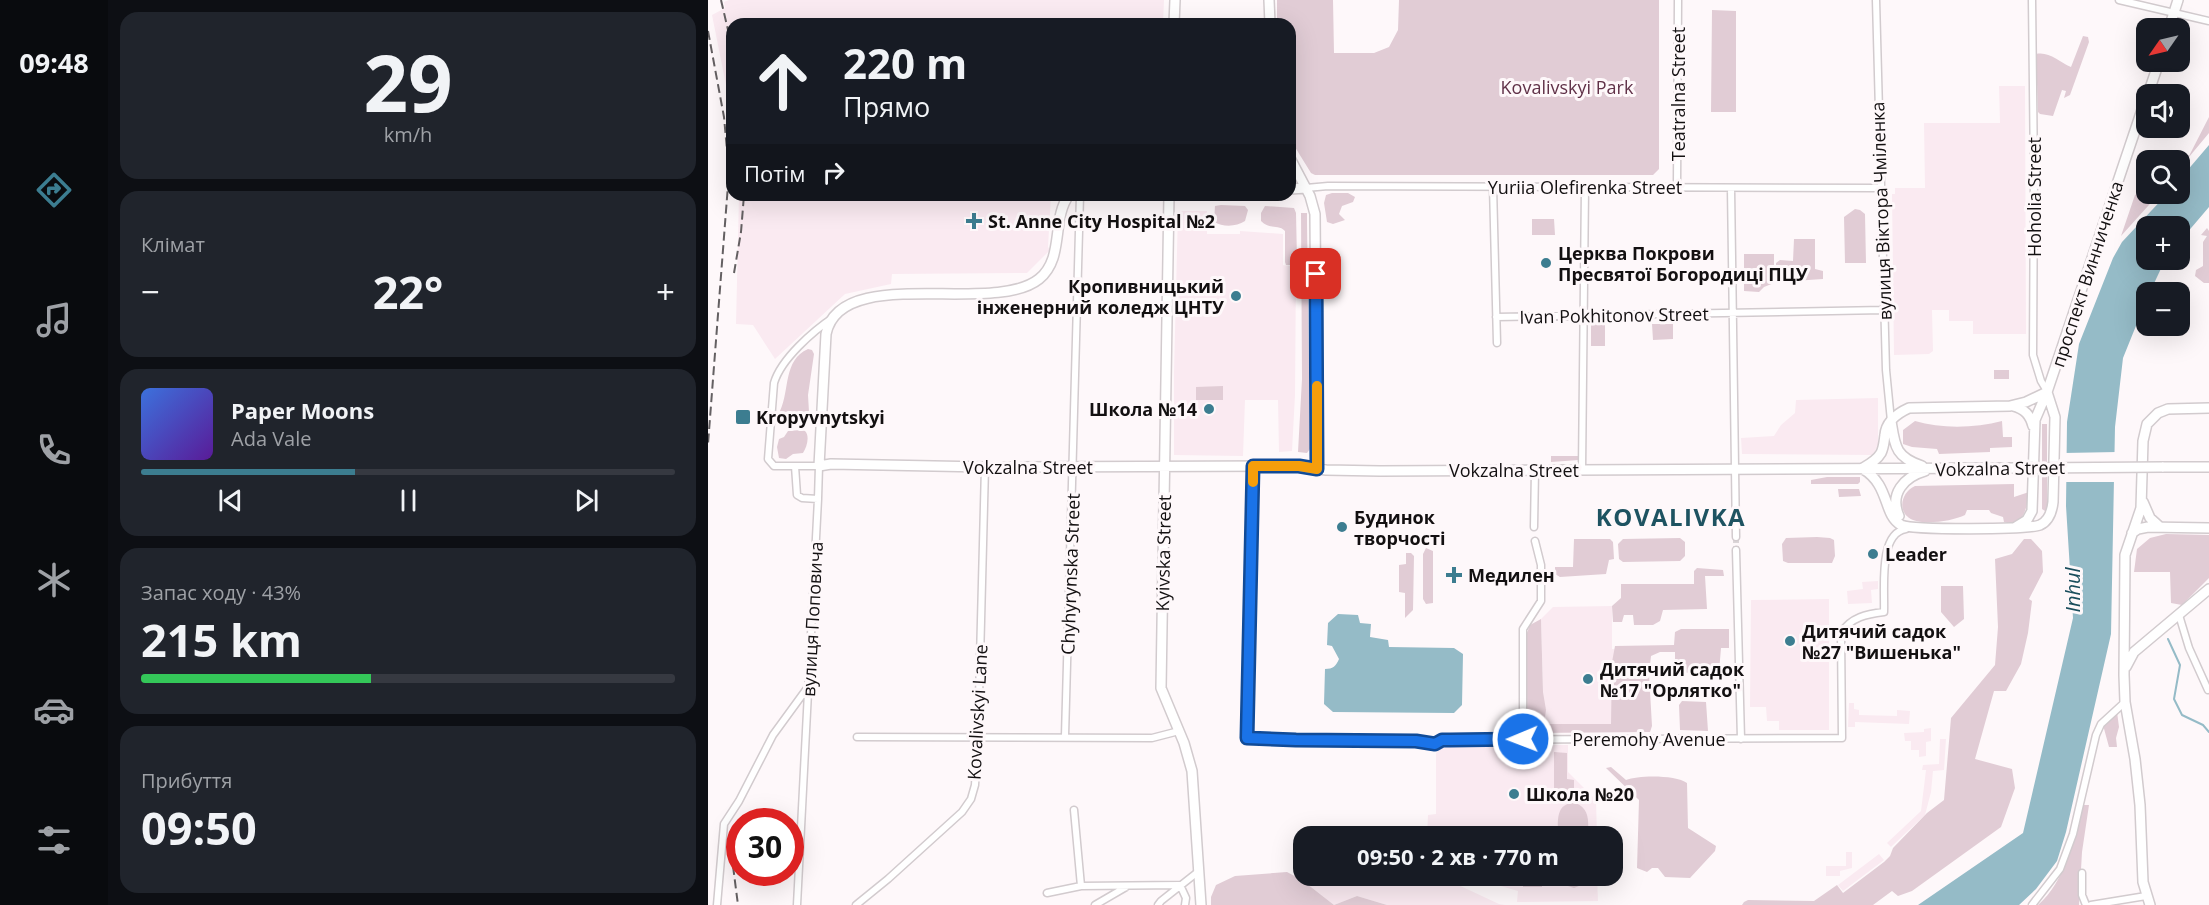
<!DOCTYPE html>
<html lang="uk">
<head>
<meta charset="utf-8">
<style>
	:root { --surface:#171b24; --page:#20242c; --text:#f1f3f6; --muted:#9ea1a6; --line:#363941; --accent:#3c7d90 }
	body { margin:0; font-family:"Open Sans",sans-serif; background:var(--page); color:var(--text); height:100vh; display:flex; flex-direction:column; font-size:22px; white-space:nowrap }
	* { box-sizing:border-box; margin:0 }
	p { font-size:20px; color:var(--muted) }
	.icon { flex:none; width:33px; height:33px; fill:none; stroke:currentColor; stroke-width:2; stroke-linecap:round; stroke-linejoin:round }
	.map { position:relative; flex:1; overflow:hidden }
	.drawer { display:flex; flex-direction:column; gap:12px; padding:12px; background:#0d0f14; width:600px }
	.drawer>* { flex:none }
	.guide { position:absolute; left:18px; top:18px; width:570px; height:183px; border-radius:18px; box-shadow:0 6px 24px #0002; background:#171b24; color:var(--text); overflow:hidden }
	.needle { width:39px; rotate:236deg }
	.controls { position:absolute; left:1428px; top:18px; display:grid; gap:12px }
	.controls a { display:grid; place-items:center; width:54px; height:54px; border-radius:12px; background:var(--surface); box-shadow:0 6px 24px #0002; font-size:30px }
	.speed { position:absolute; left:18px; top:808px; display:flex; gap:12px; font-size:30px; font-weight:700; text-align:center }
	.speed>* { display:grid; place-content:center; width:78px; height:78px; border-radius:50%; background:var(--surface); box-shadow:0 6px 24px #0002; line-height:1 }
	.speed .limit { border:9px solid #d22; background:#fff; color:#111 }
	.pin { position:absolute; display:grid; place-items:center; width:51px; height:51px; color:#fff; margin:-26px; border-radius:12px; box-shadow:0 3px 9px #0006 }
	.me { position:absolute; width:66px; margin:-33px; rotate:269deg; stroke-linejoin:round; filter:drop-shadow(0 0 4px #0008) }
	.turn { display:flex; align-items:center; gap:21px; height:126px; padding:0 18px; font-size:27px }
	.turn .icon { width:78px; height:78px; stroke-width:2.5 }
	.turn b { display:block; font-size:42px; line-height:51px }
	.then { display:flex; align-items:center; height:57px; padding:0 18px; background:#0003; gap:12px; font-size:22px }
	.big { font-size:45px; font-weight:700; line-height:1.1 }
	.drawer .tile { flex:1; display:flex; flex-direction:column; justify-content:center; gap:9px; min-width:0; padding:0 21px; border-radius:18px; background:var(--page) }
	.drawer .dial { align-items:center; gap:0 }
	.dial b { font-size:78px; line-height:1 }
	.song { display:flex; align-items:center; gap:18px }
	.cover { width:72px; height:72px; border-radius:9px; background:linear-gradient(135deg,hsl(220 70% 55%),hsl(270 70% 35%)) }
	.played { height:6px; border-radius:3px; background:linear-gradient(90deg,var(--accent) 40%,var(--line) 40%) }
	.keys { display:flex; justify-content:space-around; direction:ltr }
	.heat { display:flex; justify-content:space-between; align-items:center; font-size:33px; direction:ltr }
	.charge { height:9px; border-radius:4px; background:linear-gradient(90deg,#34c759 43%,var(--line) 0) }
	.trip { position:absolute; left:585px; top:826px; width:330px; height:60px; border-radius:18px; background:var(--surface); box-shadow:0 6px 24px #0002; font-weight:700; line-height:60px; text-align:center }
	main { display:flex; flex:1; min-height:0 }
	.tabs { display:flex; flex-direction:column; width:108px; justify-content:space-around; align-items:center; background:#090b0e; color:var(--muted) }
	.tabs .icon { width:42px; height:42px }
	.tabs .selected { color:var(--accent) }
	.tabs b { font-size:27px; color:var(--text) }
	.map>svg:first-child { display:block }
</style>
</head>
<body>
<main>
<nav class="tabs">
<b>09:48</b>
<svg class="icon selected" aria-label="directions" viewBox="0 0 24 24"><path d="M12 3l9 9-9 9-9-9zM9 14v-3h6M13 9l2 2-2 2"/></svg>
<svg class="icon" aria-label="music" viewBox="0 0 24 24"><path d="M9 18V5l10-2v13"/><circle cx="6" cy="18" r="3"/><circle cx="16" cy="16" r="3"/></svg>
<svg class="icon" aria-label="phone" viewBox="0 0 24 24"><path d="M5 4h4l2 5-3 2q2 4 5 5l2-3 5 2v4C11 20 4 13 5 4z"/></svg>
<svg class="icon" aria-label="climate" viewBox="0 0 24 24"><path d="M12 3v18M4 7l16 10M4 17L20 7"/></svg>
<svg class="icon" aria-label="car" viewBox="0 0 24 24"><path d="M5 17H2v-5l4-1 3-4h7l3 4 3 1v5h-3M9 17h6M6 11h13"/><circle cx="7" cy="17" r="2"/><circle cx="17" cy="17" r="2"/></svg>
<svg class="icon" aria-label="filters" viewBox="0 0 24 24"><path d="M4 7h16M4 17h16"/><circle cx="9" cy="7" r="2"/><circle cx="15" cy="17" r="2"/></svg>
</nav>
<section class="drawer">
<div class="tile dial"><b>29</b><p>km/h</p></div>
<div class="tile"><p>Клімат</p>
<div class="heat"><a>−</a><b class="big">22°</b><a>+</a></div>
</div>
<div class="tile">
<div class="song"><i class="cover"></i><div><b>Paper Moons</b><p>Ada Vale</p></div></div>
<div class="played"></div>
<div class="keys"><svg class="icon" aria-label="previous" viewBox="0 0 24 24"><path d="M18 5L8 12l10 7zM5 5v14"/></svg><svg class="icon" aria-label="pause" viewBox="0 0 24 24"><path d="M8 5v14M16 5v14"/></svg><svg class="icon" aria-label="next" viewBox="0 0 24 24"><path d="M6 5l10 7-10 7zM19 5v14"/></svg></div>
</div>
<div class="tile"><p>Запас ходу · 43%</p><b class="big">215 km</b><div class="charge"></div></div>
<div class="tile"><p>Прибуття</p><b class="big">09:50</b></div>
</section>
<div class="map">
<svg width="1501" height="905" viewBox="0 0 1501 905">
	<rect width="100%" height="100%" fill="#fef8fa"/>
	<path fill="#faeaf1" d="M 21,0 L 456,0 L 455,24 L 24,24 L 24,115 L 4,15 L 17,8 L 16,2 Z
		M 1291,86 L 1317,86 L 1318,334 L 1265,334 L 1265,321 L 1241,321 L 1241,310 L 1224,310 L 1225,351 L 1221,354 L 1186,355 L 1184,194 L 1187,194 L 1187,188 L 1217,188 L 1216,123 L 1292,123 Z
		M 31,195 L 343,195 L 340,247 L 342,250 L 319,273 L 184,274 L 183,284 L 137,294 L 67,359 L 45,325 L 28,324 Z
		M 470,211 L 499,211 L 499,234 L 532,234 L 532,231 L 575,234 L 575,265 L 588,267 L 587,395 L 584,451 L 571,452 L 570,400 L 537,400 L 535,456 L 466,455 L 466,373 Z
		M 1170,398 L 1170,445 L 1165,455 L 1034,454 L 1033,438 L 1066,436 L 1073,425 L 1087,413 L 1088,400 Z
		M 1170,581 L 1170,589 L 1163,590 L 1164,603 L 1140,604 L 1139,591 L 1155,589 L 1154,582 Z
		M 1121,599 L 1121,730 L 1071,730 L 1071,721 L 1059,721 L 1058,707 L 1042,707 L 1043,600 Z
		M 904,606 L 904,649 L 926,650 L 927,724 L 836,724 L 833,619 L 845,607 Z
		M 1141,703 L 1146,703 L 1146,709 L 1151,710 L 1151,715 L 1189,716 L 1189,710 L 1202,711 L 1201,724 L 1147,722 L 1147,727 L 1140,727 Z
		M 1223,728 L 1223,741 L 1218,742 L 1218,756 L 1211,757 L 1211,750 L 1203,750 L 1203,741 L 1197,741 L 1196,733 L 1216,732 L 1216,729 Z
		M 1232,739 L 1238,739 L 1236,770 L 1225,771 L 1223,792 L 1217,815 L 1183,847 L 1179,843 L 1213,811 L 1218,770 L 1214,770 L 1215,765 L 1231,764 Z
		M 737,745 L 860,745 L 860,772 L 888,800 L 889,837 L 719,837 L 720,815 L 728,814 L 728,753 Z
		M 1138,852 L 1144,852 L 1144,868 L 1132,871 L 1132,876 L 1118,876 L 1118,866 L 1138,866 Z
		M 1171,854 L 1176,860 L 1135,891 L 1130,885 Z
		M 595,874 L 596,876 L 731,876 L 791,904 L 797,905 L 679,905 L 649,896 L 626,905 L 594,880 Z
		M 758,876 L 889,876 L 890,901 L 809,902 L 810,891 Z"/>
	<path fill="#e1ccd5" d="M 569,0 L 625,0 L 626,53 L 666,53 L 681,47 L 690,30 L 691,0 L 951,0 L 951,169 L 945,175 L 607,175 L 603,173 L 582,139 L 582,24 L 569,24 Z
		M 1004,10 L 1028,11 L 1028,112 L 1003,112 Z
		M 1375,36 L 1380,37 L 1381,42 L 1362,95 L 1356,98 L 1358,91 L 1354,90 L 1345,116 L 1332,114 L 1330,112 L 1328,54 C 1341,51 1351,62 1363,67 Z
		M 1501,117 L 1501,133 L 1481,157 L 1472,163 L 1472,160 L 1464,160 L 1467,151 L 1481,156 Z
		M 1438,188 L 1438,194 L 1448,194 L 1449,196 L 1413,236 L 1427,195 Z
		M 624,193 L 640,193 L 647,197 L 645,202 L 634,206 L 631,214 L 637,220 L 625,224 L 619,222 L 616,203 L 618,195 Z
		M 513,205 L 537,206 L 540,210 L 537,221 C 528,227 515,227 506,222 L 507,206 Z
		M 557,206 L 586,208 L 588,213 L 589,260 L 586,265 L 578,265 L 577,262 L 577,231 C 570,224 562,230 553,221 L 553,213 Z
		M 1147,209 L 1152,210 L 1157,214 L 1158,263 L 1137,263 L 1136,217 Z
		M 593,213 L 599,213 L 599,223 L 602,449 L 599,453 L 590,452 L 594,379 Z
		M 824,219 L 846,219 L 847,235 L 824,235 Z
		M 1499,228 L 1501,231 L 1501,283 L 1496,283 L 1487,276 L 1488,270 L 1495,266 L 1495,242 L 1499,236 L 1493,235 Z
		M 1086,239 L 1107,239 L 1107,269 L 1115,271 L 1115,279 L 1071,282 L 1068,276 L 1068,263 L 1072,260 L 1085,261 Z
		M 1036,254 L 1066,254 L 1066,283 L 1056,287 L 1051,292 L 1036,291 Z
		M 883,324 L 897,324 L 897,346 L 883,346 Z
		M 944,324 L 965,324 L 965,339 L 945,340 Z
		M 100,349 L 104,350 L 106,354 L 100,395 L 101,412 L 95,417 L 73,418 L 72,411 C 82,390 75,360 100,349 Z
		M 1286,370 L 1301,370 L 1301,379 L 1286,379 Z
		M 515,386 L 515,400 L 488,400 L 488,387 Z
		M 1207,421 C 1234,429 1267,428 1294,421 L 1295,437 L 1304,437 L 1304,447 L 1282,448 L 1282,452 L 1231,454 L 1229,449 L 1204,447 L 1195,444 L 1195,430 Z
		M 1334,424 L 1339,424 L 1339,509 L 1337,511 L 1334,509 Z
		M 93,430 L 97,431 C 102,436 99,447 95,453 L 85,454 L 78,459 L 71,458 L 69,447 L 71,439 L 76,437 L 80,431 Z
		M 843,456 L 871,456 L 871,460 L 843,462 Z
		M 1119,477 L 1152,477 L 1152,482 L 1150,484 L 1103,484 L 1103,480 Z
		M 1306,484 L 1306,497 L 1321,492 C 1319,507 1316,528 1296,522 L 1295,517 L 1283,513 L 1281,510 L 1259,510 L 1257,515 C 1245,521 1218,525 1205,520 C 1188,513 1193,492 1207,486 Z
		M 1130,489 L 1151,489 L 1153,496 L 1131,497 Z
		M 1458,534 L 1501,535 L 1501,578 L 1474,605 L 1463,603 L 1462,572 L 1426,572 L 1429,549 L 1442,538 Z
		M 1109,537 L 1122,538 L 1126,540 L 1127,556 L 1124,563 L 1080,563 L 1075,561 L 1074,544 L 1078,538 Z
		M 972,538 L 977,542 L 977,556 L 972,561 L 915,562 L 911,559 L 910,544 L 915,539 Z
		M 866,539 L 902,539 L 905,542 L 906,559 L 901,560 L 898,574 L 852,577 L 847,574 L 847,567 L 865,567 Z
		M 1316,539 L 1323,539 L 1334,551 L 1335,572 L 1321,599 L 1324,601 L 1320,633 L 1313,664 L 1298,691 L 1286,691 L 1267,759 L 1304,769 L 1307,788 L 1293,827 L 1204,891 L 1190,896 L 1184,891 L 1165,905 L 1034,905 L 1036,902 L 1040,900 L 1106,901 L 1129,885 L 1135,893 L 1176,862 L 1182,856 L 1185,848 L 1219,813 L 1236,800 L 1243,718 L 1287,665 L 1290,627 L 1287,559 L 1304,554 Z
		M 718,548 L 725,551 L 725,603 L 718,604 L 715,599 L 715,554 Z
		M 698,553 L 703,553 L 706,556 L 705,610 L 697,618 L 697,593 L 691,592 L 691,565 L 698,564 Z
		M 989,568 L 1015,570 L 1016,576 L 997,576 L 999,609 L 955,610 L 952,621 L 945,625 L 926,625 L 925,615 L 916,615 L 914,622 L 905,622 L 904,606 L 913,598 L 913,584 L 986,584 L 986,571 Z
		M 1233,586 L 1255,586 L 1256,619 L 1246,627 L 1233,612 Z
		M 833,619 L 835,692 L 838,710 L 836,724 L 903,724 L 904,662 L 907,646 L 966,645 L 967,632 L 973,629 L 1021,629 L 1021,648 L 1013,648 L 1011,672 L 1009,675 L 972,672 L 967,668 L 967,652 L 952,652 L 943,656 L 941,674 L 944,726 L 942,732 L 825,733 L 819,728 L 817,638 L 822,625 Z
		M 974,701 L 998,702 L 1000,731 L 972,730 L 971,705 Z
		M 1409,712 L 1411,727 L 1408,738 L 1409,747 L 1401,747 L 1395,725 Z
		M 846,752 L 859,753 L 859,779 L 866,780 L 866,796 L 846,796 Z
		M 903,767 L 918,780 C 931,775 968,775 979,783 L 980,828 L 1008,846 L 1007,851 L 982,878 L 957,877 L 950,868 L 944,868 L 939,872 L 929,868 L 931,800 L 898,768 Z
		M 868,803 C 883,810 880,823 880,837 L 850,837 C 850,821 847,802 868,803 Z
		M 1375,805 L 1381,805 L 1374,852 L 1371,905 L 1330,905 C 1358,881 1365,839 1375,805 Z
		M 579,872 L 594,880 L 626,905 L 649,896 L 679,905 L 503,905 L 503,897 L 508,885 L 527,876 Z
		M 815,876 L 834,876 L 834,887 L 815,887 Z
		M 851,876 L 880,876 L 876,884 L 866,888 L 857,885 Z"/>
	<path fill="#95bbc7" d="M 1501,145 L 1501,207 L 1472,241 L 1472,226 L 1438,226 L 1438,260 L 1457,260 L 1442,292 L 1438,292 L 1438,301 L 1415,358 L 1407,427 L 1403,634 L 1358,832 L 1349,861 L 1328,889 L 1311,905 L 1210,905 L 1315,833 L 1365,618 L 1358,506 L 1359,422 L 1371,344 L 1405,258 L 1414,242 L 1459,194 L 1472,194 L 1472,179 Z
		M 630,614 L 650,615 L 652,623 L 663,624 L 662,637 L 680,640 L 681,647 L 746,648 L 755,654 L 754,705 L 746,713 L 625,712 L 616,704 L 617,669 C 625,669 628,666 631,659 L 624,646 L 619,645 L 620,623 Z"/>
	<path fill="#fef8fa" d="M 1409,452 L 1409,482 L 1356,482 L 1356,453 Z"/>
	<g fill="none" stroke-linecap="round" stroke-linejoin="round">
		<path stroke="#95bbc7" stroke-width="2" d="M 1460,639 L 1472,665 L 1466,699 L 1474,715 L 1495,725 L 1501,732"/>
		<path stroke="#dbd5d7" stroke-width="6" stroke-dasharray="6 3" stroke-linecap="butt" d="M 1028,537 L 1028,550"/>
		<g stroke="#d2cbce" stroke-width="9">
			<path id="street" d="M 1168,0 L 1178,370 L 1183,421
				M 1324,0 L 1326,175 L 1325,355 L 1333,381 L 1339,391
				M 1411,0 L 1501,21
				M 785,186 L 789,343
				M 969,187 L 970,0
				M 598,188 L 620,186 L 1172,188
				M 1023,188 L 1028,537
				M 788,317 L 1176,310
				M 87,466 L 66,466 L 60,459 L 66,383 C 73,359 105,331 126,317
				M 545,466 L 539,738 L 588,740 L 708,741 L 727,744 L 734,740 L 742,740 L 1134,738 L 1133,633 C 1143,617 1159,614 1176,612 C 1177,589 1170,533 1198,529
				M 874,470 L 877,187
				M 826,527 L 827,470
				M 1028,550 L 1033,739
				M 1471,615 L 1481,648 L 1500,690
				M 357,736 L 372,195
				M 149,737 L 444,738 L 471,731
				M 815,739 L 815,629 L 833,601 L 833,565 L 827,541
				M 366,810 L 373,886
				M 1374,873 L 1374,895 L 1378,905
				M 339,893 L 373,886 L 472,885 L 478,898 L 477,905
				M 9,905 L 16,824 L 31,801 L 65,735 L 100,687
				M 89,905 L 110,499 L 111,466 L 87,466 L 89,495 L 94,498 L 110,499
				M 148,905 L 180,879 L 254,812 L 263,799 L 267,785 L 270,736 L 277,467
				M 387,905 L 418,887
				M 450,905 L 453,901 L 491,871
				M 1324,905 L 1352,869 L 1365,834 L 1388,735 L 1393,724 L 1417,702
				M 1383,905 L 1438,896"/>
		</g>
		<g stroke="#d2cbce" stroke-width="12">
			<path id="secondary" d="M 561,0 L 562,24
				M 466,24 L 467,0
				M 1461,28 L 1470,0
				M 1440,94 L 1451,62
				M 582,158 L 602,196 L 607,214 L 609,469
				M 582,189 L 598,188
				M 361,195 C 343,219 357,258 331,279 C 285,316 132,263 118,334 L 111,466 L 123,464 L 277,467 L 591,466 L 618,470 L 672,471 L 1307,468
				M 461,195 L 453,688 L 476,743 L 484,771 L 493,905
				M 1305,406 C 1317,409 1322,415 1325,426
				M 1183,421 C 1187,446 1187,457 1214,466
				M 1454,467 L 1501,467
				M 1155,468 C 1162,464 1169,460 1173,453 C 1176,447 1176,441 1177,435 C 1178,421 1190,413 1201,408 L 1302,406 L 1318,402 L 1337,393
				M 1155,469 C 1182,485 1175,515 1193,525 C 1204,530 1319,530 1332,525 C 1341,521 1344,511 1345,502 L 1347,417 L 1339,392
				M 1435,502 L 1442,518 L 1452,527
				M 1191,516 C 1181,494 1196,477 1217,471
				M 1306,528 L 1319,520 L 1324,511 L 1327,420 L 1339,392 L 1438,98
				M 1424,533 L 1430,529 L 1440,527 L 1501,528
				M 1418,667 L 1426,652 L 1501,589
				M 1442,905 L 1435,882 L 1432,805 L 1427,759 L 1417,702 L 1416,675 L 1417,555 L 1433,508 L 1435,441 L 1439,424 L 1450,413 L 1460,409 L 1501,408"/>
		</g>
		<use href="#street" stroke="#fff" stroke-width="6"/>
		<use href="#secondary" stroke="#fff" stroke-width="9"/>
		<path stroke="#646062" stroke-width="2" stroke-dasharray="9 4.5" stroke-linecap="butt" d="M 13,0 L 24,47
			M 0,31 L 16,117 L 21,172 L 0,444
			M 26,273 L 33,232 L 36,195
			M 25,866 L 30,905"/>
		<g stroke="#d2cbce" stroke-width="12" stroke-linecap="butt">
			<path id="secondary-bridge" d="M 1307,468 L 1454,467"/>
		</g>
		<use href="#secondary-bridge" stroke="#fff" stroke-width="9"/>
	</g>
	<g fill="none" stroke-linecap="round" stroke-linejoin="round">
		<g stroke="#114b97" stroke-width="15">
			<path id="route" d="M 608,274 L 609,469 L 591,466 L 545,466 L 539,738 L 588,740 L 708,741 L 727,744 L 734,740 L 742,740 L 815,739"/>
		</g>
		<use href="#route" stroke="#1a73e8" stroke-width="10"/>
		<path stroke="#f59e0b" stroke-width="10" d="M 545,482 L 545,466 L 591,466 L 609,469 L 609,386"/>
	</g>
	<g fill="#3c7d90" stroke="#fef8fa" stroke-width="2">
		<path d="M263 212h6v6h6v6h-6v6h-6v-6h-6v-6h6z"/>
		<circle cx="838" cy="263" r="6"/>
		<circle cx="528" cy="296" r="6"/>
		<circle cx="501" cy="409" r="6"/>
		<rect x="27" y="409" width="16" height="16" rx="3"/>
		<circle cx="634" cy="527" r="6"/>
		<circle cx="1165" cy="554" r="6"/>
		<path d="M743 566h6v6h6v6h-6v6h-6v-6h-6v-6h6z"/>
		<circle cx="1082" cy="641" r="6"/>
		<circle cx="880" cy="679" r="6"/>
		<circle cx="806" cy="794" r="6"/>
	</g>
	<g text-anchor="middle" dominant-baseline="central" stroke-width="6" stroke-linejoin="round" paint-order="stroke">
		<g font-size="18" fill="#603148" stroke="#fef8fa">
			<text x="859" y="87">Kovalivskyi Park</text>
		</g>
		<g font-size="18" fill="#131011" stroke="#fef8fa">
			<text transform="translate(970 94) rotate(-90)">Teatralna Street</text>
			<text x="877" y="187">Yuriia Olefirenka Street</text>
			<text transform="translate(1326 197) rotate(-90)">Hoholia Street</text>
			<text transform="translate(1173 211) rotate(-92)">вулиця Віктора Чміленка</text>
			<text transform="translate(1379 274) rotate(-72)">проспект Винниченка</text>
			<text transform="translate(906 315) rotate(-1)">Ivan Pokhitonov Street</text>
			<text x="320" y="467">Vokzalna Street</text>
			<text transform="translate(1292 468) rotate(-1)">Vokzalna Street</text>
			<text x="806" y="470">Vokzalna Street</text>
			<text transform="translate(455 553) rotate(-89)">Kyivska Street</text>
			<text transform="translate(362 574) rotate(-88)">Chyhyrynska Street</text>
			<text transform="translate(104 619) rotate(-87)">вулиця Поповича</text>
			<text transform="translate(269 712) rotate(-87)">Kovalivskyi Lane</text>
			<text x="941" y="739">Peremohy Avenue</text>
		</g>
		<g font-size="18" font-weight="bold" fill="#131011" stroke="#fef8fa" text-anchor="start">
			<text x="280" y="221">St. Anne City Hospital №2</text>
			<text x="850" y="253">Церква Покрови<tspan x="850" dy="21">Пресвятої Богородиці ПЦУ</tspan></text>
			<text x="516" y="286" text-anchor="end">Кропивницький<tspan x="516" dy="21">інженерний коледж ЦНТУ</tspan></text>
			<text x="489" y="409" text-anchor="end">Школа №14</text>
			<text x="48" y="417">Kropyvnytskyi</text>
			<text x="646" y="517">Будинок<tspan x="646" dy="21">творчості</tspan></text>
			<text x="1177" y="554">Leader</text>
			<text x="760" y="575">Медилен</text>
			<text x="1094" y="631">Дитячий садок<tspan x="1094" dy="21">№27 "Вишенька"</tspan></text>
			<text x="892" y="669">Дитячий садок<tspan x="892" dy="21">№17 "Орлятко"</tspan></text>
			<text x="818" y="794">Школа №20</text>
		</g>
		<g font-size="20" font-style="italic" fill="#194d5c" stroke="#fef8fa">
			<text transform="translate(1364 590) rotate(-90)">Inhul</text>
		</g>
		<g font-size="24" font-weight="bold" letter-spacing="1.5" fill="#1e5361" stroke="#fef8fa">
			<text x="963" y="516">KOVALIVKA</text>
		</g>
	</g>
</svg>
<div class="controls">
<a><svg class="needle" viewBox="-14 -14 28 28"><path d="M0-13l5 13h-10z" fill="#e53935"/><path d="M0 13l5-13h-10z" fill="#9ea1a6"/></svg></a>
<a><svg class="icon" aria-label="sound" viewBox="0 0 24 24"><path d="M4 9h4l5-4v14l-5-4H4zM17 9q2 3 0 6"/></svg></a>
<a><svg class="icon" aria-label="search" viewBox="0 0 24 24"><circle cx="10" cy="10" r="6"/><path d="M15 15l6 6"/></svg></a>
<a>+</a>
<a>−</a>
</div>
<div class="speed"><div class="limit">30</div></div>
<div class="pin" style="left:608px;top:274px;background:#d93025"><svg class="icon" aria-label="arrive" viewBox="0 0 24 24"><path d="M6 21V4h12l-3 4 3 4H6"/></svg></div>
<svg class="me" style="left:815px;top:739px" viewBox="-20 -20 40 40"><circle r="17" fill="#1a73e8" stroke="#fff" stroke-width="3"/><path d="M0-11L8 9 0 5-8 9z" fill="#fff"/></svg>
<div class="trip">09:50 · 2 хв · 770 m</div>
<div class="guide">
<div class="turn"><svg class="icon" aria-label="ahead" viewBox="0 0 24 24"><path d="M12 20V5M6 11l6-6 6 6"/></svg><div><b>220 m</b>Прямо</div></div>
<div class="then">Потім<svg class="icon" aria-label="right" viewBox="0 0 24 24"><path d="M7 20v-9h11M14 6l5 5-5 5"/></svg></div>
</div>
</div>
</main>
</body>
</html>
